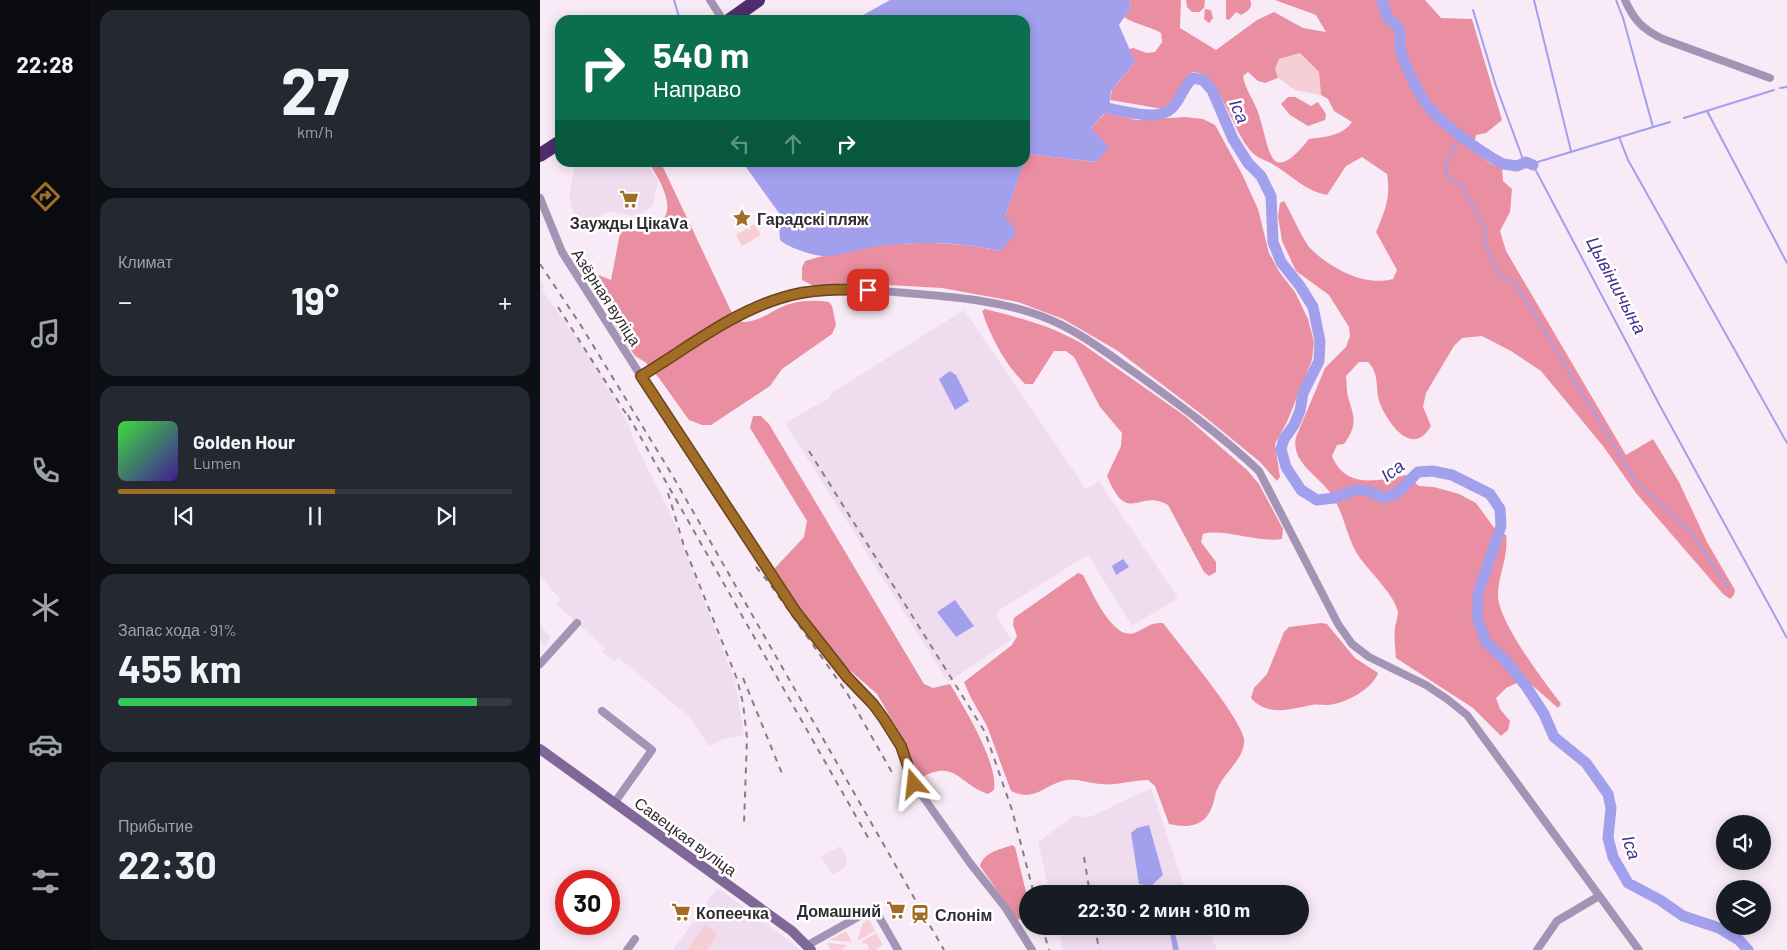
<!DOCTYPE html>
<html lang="ru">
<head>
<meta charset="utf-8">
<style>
	:root { --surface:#171b24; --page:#242831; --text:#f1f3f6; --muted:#9ea1a6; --line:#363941; --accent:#a16c25 }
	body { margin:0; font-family:Barlow,sans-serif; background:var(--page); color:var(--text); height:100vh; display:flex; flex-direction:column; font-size:19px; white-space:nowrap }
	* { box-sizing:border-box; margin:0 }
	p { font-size:16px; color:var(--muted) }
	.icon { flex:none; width:28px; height:28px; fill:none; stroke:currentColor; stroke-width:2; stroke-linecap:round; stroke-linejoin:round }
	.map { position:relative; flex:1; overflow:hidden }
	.panel { display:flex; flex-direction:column; gap:10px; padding:10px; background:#0d0f14; width:450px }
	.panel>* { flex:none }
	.banner { position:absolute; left:15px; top:15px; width:475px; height:152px; border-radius:15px; box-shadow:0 2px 12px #0003; background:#0b6e4f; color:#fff; overflow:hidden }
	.controls { position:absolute; left:1176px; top:815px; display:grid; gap:10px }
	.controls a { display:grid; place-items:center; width:55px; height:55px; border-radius:50%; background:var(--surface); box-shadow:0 2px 12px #0003; font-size:25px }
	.speed { position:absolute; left:15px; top:870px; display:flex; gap:10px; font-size:25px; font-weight:700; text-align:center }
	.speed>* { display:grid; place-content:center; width:65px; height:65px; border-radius:50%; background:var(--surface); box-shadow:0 2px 12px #0003; line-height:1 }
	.speed .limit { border:8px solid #d22; background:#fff; color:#111 }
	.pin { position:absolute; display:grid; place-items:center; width:42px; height:42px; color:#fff; margin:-21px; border-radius:10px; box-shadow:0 2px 8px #0006 }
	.me { position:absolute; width:55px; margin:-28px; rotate:343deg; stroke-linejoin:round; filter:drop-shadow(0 0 4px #0008) }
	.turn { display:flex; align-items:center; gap:18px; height:105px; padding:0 15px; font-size:22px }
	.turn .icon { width:65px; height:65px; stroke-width:2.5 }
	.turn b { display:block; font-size:35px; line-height:42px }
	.lanes { display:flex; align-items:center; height:48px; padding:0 15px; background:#0003; justify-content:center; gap:25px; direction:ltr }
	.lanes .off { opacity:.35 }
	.big { font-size:38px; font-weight:700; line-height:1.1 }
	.panel .widget { flex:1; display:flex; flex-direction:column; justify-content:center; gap:8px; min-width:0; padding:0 18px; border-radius:15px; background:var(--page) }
	.panel .dial { align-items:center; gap:0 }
	.dial b { font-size:65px; line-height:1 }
	.song { display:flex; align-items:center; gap:15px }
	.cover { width:60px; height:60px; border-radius:8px; background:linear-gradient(135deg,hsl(120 70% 55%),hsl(260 70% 35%)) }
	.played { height:5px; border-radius:2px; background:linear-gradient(90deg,var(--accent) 55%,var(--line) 55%) }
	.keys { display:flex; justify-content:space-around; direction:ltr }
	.heat { display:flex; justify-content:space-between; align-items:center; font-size:28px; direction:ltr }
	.charge { height:8px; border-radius:4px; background:linear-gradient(90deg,#34c759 91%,var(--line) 0) }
	.trip { position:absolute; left:479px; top:885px; width:290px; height:50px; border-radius:25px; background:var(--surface); box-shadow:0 2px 12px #0003; font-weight:700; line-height:50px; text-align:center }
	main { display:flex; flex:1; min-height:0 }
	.tabs { display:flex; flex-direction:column; width:90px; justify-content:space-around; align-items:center; background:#090b0e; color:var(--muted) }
	.tabs .icon { width:35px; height:35px }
	.tabs .on { color:var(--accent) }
	.tabs b { font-size:22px; color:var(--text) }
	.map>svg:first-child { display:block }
</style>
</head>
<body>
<main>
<nav class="tabs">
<b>22:28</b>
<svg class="icon on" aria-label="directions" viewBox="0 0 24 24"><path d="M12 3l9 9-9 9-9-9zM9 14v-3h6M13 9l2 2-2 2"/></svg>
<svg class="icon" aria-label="music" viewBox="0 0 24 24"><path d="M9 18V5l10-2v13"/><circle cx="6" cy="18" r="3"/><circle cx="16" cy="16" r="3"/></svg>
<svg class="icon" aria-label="phone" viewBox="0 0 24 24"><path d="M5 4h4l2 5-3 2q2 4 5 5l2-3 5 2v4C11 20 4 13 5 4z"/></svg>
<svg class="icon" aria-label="climate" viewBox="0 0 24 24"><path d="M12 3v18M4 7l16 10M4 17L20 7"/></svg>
<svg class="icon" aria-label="car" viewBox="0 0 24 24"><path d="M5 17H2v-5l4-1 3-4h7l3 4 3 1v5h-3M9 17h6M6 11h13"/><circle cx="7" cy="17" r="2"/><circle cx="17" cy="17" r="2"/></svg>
<svg class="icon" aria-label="filters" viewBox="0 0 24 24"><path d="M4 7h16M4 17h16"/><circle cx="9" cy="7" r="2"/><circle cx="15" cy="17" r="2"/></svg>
</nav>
<section class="panel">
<div class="widget dial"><b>27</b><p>km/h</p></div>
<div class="widget"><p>Климат</p>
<div class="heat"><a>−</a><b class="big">19°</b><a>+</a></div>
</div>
<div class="widget">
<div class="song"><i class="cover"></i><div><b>Golden Hour</b><p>Lumen</p></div></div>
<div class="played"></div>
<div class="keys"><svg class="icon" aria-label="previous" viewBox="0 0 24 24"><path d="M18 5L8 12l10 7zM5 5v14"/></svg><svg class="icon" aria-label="pause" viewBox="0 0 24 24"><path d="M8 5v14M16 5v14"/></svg><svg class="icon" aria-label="next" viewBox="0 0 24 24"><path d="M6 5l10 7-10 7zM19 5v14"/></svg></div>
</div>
<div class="widget"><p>Запас хода · 91%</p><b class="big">455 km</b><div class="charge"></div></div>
<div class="widget"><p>Прибытие</p><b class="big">22:30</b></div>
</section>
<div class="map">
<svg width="1247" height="950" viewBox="0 0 1247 950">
	<rect width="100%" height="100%" fill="#f8ebf7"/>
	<path fill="#efdcee" d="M 41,162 L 107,163 L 118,181 L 112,207 L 94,216 L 68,211 L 44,227 L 34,214 L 29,194 L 35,167 Z
		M 0,281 L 5,287 L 2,290 L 51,359 L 89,425 L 93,439 L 130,512 L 195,681 L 204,735 L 183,739 L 169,746 L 149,717 L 78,657 L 75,661 L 62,652 L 65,648 L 16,604 L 20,599 L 0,576 Z
		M 424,310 L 546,489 L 559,481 L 638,598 L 592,626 L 548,555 L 458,611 L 457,617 L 471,640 L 408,682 L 245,423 L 289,398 L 293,392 Z
		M 0,625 L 11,637 L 4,646 L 0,642 Z
		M 611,788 L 644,885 L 652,889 L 654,894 L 510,894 L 498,842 L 533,816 L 550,817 Z
		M 300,846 L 307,858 L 305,868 L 292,875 L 281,857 Z
		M 177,888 L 224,921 L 260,950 L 133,950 Z
		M 517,926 L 668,926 L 677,950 L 523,950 Z"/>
	<path fill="#f5cfd5" d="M 760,53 L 779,72 L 781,95 L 755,90 L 738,78 L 735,69 L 739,59 Z
		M 214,224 L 221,235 L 202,246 L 196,235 Z
		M 329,919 L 335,931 L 317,941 L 323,923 Z
		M 165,924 L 178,934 L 167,950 L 147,950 Z
		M 306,931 L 312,942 L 289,940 Z
		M 336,933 L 343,945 L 335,950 L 329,950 L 328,945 L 321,942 Z
		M 287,943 L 308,945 L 300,950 L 291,950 Z"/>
	<path fill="#ea8fa1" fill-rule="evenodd" d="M 589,0 L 641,0 L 640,28 L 676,50 L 717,20 L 734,12 L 763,28 L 786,32 L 776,15 L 735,0 L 885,0 L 901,18 L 932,19 L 962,120 L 946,133 L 936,135 L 933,151 L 951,164 L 962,168 L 963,181 L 972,189 L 970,212 L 960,231 L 966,251 L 1086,455 L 1113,439 L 1139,482 L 1167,542 L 1195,590 L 1194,595 L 1190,599 L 1183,594 L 1096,493 L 1063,446 L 1001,371 L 971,351 L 942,336 L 922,338 L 914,346 L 886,393 L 883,407 L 891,426 C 873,457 850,426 841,406 C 834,391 841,375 828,362 L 819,362 L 806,376 C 807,383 806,392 809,400 C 815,420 817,425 804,444 L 797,445 L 792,456 C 805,489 837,481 866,475 L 879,486 L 894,487 L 919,494 L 936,503 L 955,529 L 966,535 C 969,556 958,575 958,595 C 957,620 1005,683 1021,704 L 1018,708 L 985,679 L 966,688 L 956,698 L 960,709 L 970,721 L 968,730 L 961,736 L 933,708 L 856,658 C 855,648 854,637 855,627 C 856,622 858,617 858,612 C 854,593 826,569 816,552 C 805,532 803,508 788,490 C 774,473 751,461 756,437 L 785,368 L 806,347 L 810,336 L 809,327 L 789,295 L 756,271 L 742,241 L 738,216 L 740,203 L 744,201 C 752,214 761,237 770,248 C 790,268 824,287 853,279 L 857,270 L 836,232 C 845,211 851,197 847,174 L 822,157 L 806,166 L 787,195 C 766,191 752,176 734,165 C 728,161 719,159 714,154 C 693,136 680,71 652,72 C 640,83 638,103 623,109 L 570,100 L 572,90 L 595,62 L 589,49 L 593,48 L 607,53 L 615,52 L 622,42 L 621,33 C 609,26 594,24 584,17 L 591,7 ZM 760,53 L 779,72 L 781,95 L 788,99 L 794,111 L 812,122 C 803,136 784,137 769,139 C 729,189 730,149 719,115 C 715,101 705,90 703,76 L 708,72 L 718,81 L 725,83 L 738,78 L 735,69 L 739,59 Z
		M 646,0 L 665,0 L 664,8 L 659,12 L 652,12 L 647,7 Z
		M 686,0 L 710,0 C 714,7 707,12 701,15 L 696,12 L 689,20 L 686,19 Z
		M 665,9 L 671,10 L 673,18 L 669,23 L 664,19 Z
		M 748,97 L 755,97 L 771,106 L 778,102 L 786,114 L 785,120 L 768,126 L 750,115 L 741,104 Z
		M 565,113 L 597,120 L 645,117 L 663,119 L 675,125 L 702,174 L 718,209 L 729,253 L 740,273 L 755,292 L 768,319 L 774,342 L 772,360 L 747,422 L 735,444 L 740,477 L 737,481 L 720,462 L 665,417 L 578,351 L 523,319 L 478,302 L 402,288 L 311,283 L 274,286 L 262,280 L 262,267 L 265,261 C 329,242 396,237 461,251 L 465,216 L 487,154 L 557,162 L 551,128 Z
		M 109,163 L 121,163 L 191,311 L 202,322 C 220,323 234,308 250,304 C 263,300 276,300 289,302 L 292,306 L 296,325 L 292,334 L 242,369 L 230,386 L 171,425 L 162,425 L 149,420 L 119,378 L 105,362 L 95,356 L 78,331 L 51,278 L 56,274 L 71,280 L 81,228 C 89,228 98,230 105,228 C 144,221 123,185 109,163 Z
		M 445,309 C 481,318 508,325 541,343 L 645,416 L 707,470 L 719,484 L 743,529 L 742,539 C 717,543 683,528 663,534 L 661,542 L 676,562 L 676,572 L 669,576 L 664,572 L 628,505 C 599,488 588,527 567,476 L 581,446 L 582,433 L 560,407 L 534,357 L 526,351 L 514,351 L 493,384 L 485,384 C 466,366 450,336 442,311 Z
		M 213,416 L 221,416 L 229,424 L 384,684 L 393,688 L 410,684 C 425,709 458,762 454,790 L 448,794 C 416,783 416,757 377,780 L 365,742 L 337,694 L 306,667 L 262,613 L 234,569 L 264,537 L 267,521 L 210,428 Z
		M 538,573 L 543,575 C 551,590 573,641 594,633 C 608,628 607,623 623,623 C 639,644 701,718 704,739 C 706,760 679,775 675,796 C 670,823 655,830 629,824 L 615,786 L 608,780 C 592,780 576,786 561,784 C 548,783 535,777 522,781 C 502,787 494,802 471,791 L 447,726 L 431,698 L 424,682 L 472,645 L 477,636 L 473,625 L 474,618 Z
		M 781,623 L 787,624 L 815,658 L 838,673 C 832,690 804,704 787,705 C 782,705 777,704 772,705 C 751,709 727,717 711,698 L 714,688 L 727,674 L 744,632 L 749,627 Z
		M 472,845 L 475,847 L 487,896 L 487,918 L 482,920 L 477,919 L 440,866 C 444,852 459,850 472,845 Z"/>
	<path fill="#a29fed" d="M 350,0 L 589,0 L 591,7 L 579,25 L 595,62 L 571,91 L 569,108 L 551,128 L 569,147 L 557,162 L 487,154 L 485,160 L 485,20 L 314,20 Z
		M 203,163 L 484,163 L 465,216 L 477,232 L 461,251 C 420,242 380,241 339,246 C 322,248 298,257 282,256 C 271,255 247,247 240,240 L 239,227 L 244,220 Z
		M 410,371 L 416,375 L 429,401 L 415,410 L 399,379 Z
		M 583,559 L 589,567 L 576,575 L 572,566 Z
		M 415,600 L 434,626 L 416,637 L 397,612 Z
		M 609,825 L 623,875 L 611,886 L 599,884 L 591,833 L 597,828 Z
		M 630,932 L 635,933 L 639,950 L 633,950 Z"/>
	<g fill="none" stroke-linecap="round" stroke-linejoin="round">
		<path stroke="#a29fed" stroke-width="2" d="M 134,0 L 140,20
			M 994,0 L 1031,151
			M 1076,0 L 1083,18 L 1113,127
			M 933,10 L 956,86 L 984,162
			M 1240,88 L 1247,87
			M 1167,111 L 1247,263
			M 1144,118 L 1234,90
			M 919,133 C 916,147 907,159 905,173 L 912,181 L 924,186 L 926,195 L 946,229 L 945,246 L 960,276 L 974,281 L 1095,480 L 1151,532 L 1188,587
			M 1079,137 L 1088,160 L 1247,443
			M 991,164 L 1130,122
			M 993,165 L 1119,404 L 1247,638"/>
		<path stroke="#a29fed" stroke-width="11" d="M 842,0 L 848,19 C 868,30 855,40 863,58 C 868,70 876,88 883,99 C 895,120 942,153 963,164 L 977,166 L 986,162 L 993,165
			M 555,106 C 574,108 616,123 631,109 C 641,100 643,86 653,78 L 663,80 L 672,90 L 693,139 L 708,163 L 721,176 L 731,196 L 733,242 L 741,262 L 760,286 L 773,307 L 780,341 L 779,361 L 763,393 L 760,411 L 754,425 L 744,439 L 741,449 L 746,467 L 761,490 L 777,500 L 794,498 L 815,490 L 829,491 L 843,498 L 857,493 L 878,472 L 892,471 L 912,475 L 950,494 L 960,509 L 961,526 L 938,593 L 937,618 L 946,642 L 966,661 L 986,686 L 1004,714 L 1014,737 L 1046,763 L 1068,794 L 1071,808 L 1068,838 L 1073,857 L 1088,883 L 1120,900 L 1143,916 L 1179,928 L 1199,940 L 1208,950"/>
		<path stroke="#a394b5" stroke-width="8" d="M 170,0 L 183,20
			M 1085,0 C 1094,20 1102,29 1123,39 L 1230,78
			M 0,198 L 22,252 L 171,486 L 255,612 L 307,677 L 344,719 L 361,746 L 374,784 L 430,863 L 465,907 L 492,950
			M 101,376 C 142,351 197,309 243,297 C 283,287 326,290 367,293 C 411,297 459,300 501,316 C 536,329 564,351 594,372 C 637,403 680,434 719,471 L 798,624 L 812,644 L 829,657 L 886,685 L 907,699 L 927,715 L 1099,950
			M 0,664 L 37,623
			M 62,711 L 112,750 L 75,802
			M 268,945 L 334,908 L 358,950
			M 87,950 L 95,939
			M 997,950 L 1017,921 L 1059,896"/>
		<path stroke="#7f6898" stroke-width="10" d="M 0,749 L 252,931 L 271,950"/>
		<path stroke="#4f2d6e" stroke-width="14" d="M 190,20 L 218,0
			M 0,155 L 20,142"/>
		<path stroke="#857d85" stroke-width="2" stroke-dasharray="6 6" stroke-linecap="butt" d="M 0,264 L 40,324 L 131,473 L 404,950
			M 18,307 L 90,420
			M 88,415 L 330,841
			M 269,451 L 445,732 L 472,810 L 494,894
			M 128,493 L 144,546 L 197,679 L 203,703 L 207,738 L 204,824
			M 216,567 L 230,584 L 307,693 L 354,776
			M 203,678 L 243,776
			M 544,857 L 550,894
			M 502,926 L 509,950
			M 555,926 L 559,950"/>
	</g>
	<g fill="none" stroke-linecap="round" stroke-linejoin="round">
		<g stroke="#694618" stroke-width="12">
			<path id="route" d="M 328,290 C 300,289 268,289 241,298 C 191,313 146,349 101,376 L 256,612 L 307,677 L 333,704 L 344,719 L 361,746 L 374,784"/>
		</g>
		<use href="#route" stroke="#a16c25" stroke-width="9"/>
	</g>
	<defs>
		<g id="supermarket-bare" transform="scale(1.5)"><path d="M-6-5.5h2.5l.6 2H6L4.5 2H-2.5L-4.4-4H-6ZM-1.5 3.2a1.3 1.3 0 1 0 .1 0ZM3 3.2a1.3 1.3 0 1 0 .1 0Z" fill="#a16c25" stroke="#fff" stroke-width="2.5" paint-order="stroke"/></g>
		<g id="sight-bare" transform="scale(1.5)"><path d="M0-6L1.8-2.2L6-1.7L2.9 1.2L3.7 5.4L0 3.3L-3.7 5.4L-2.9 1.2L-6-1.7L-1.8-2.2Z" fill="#a16c25" stroke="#fff" stroke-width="2.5" paint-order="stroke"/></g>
		<g id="station-bare" transform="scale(1.5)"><path d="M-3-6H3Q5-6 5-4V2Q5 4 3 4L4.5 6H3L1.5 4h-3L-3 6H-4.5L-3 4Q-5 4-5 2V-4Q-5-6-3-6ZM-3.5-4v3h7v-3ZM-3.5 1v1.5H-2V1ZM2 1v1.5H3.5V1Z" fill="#a16c25" stroke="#fff" stroke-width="2.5" paint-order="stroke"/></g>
	</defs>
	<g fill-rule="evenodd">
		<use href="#supermarket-bare" x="89" y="199"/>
		<use href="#sight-bare" x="202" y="218"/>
		<use href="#supermarket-bare" x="356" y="910"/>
		<use href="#supermarket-bare" x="141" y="912"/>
		<use href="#station-bare" x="380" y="914"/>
	</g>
	<g text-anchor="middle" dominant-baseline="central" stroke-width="5" stroke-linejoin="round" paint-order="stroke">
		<g font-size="16" font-weight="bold" fill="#312c31" stroke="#fff" text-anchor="start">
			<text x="217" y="218">Гарадскі пляж</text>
			<text x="89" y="222" text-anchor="middle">Заужды ЦікаVа</text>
			<text x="341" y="910" text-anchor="end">Домашний</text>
			<text x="156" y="912">Копеечка</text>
			<text x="395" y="914">Слонім</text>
		</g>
		<g font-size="16" fill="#312c31" stroke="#fff">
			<text transform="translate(67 297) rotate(57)">Азёрная вуліца</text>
			<text transform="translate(146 836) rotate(36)">Савецкая вуліца</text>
		</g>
		<g font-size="18" font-style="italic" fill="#42348e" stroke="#fff">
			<text transform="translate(700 111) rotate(67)">Іса</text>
			<text transform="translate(1077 285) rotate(62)">Цывіншчына</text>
			<text transform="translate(852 470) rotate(-37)">Іса</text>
			<text transform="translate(1092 847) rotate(71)">Іса</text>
		</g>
	</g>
</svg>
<div class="controls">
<a><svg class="icon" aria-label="sound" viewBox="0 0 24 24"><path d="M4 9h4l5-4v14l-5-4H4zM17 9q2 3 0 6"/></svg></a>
<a><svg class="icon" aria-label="layers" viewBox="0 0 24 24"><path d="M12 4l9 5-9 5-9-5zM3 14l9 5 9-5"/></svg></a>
</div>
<div class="speed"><div class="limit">30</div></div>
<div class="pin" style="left:328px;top:290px;background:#d93025"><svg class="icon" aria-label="arrive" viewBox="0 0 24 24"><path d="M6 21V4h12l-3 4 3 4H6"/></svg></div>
<svg class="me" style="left:374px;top:784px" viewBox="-20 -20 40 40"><path d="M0-17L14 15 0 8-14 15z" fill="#a16c25" stroke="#fff" stroke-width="4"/></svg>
<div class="trip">22:30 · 2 мин · 810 m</div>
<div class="banner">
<div class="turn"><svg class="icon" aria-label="right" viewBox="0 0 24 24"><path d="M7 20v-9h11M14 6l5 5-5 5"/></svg><div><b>540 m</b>Направо</div></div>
<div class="lanes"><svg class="icon off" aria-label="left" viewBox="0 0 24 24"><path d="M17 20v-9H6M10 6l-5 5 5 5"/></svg><svg class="icon off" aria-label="ahead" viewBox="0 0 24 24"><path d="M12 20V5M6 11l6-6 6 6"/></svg><svg class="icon" aria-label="right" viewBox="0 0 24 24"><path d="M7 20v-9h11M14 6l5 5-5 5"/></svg></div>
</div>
</div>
</main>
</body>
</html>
